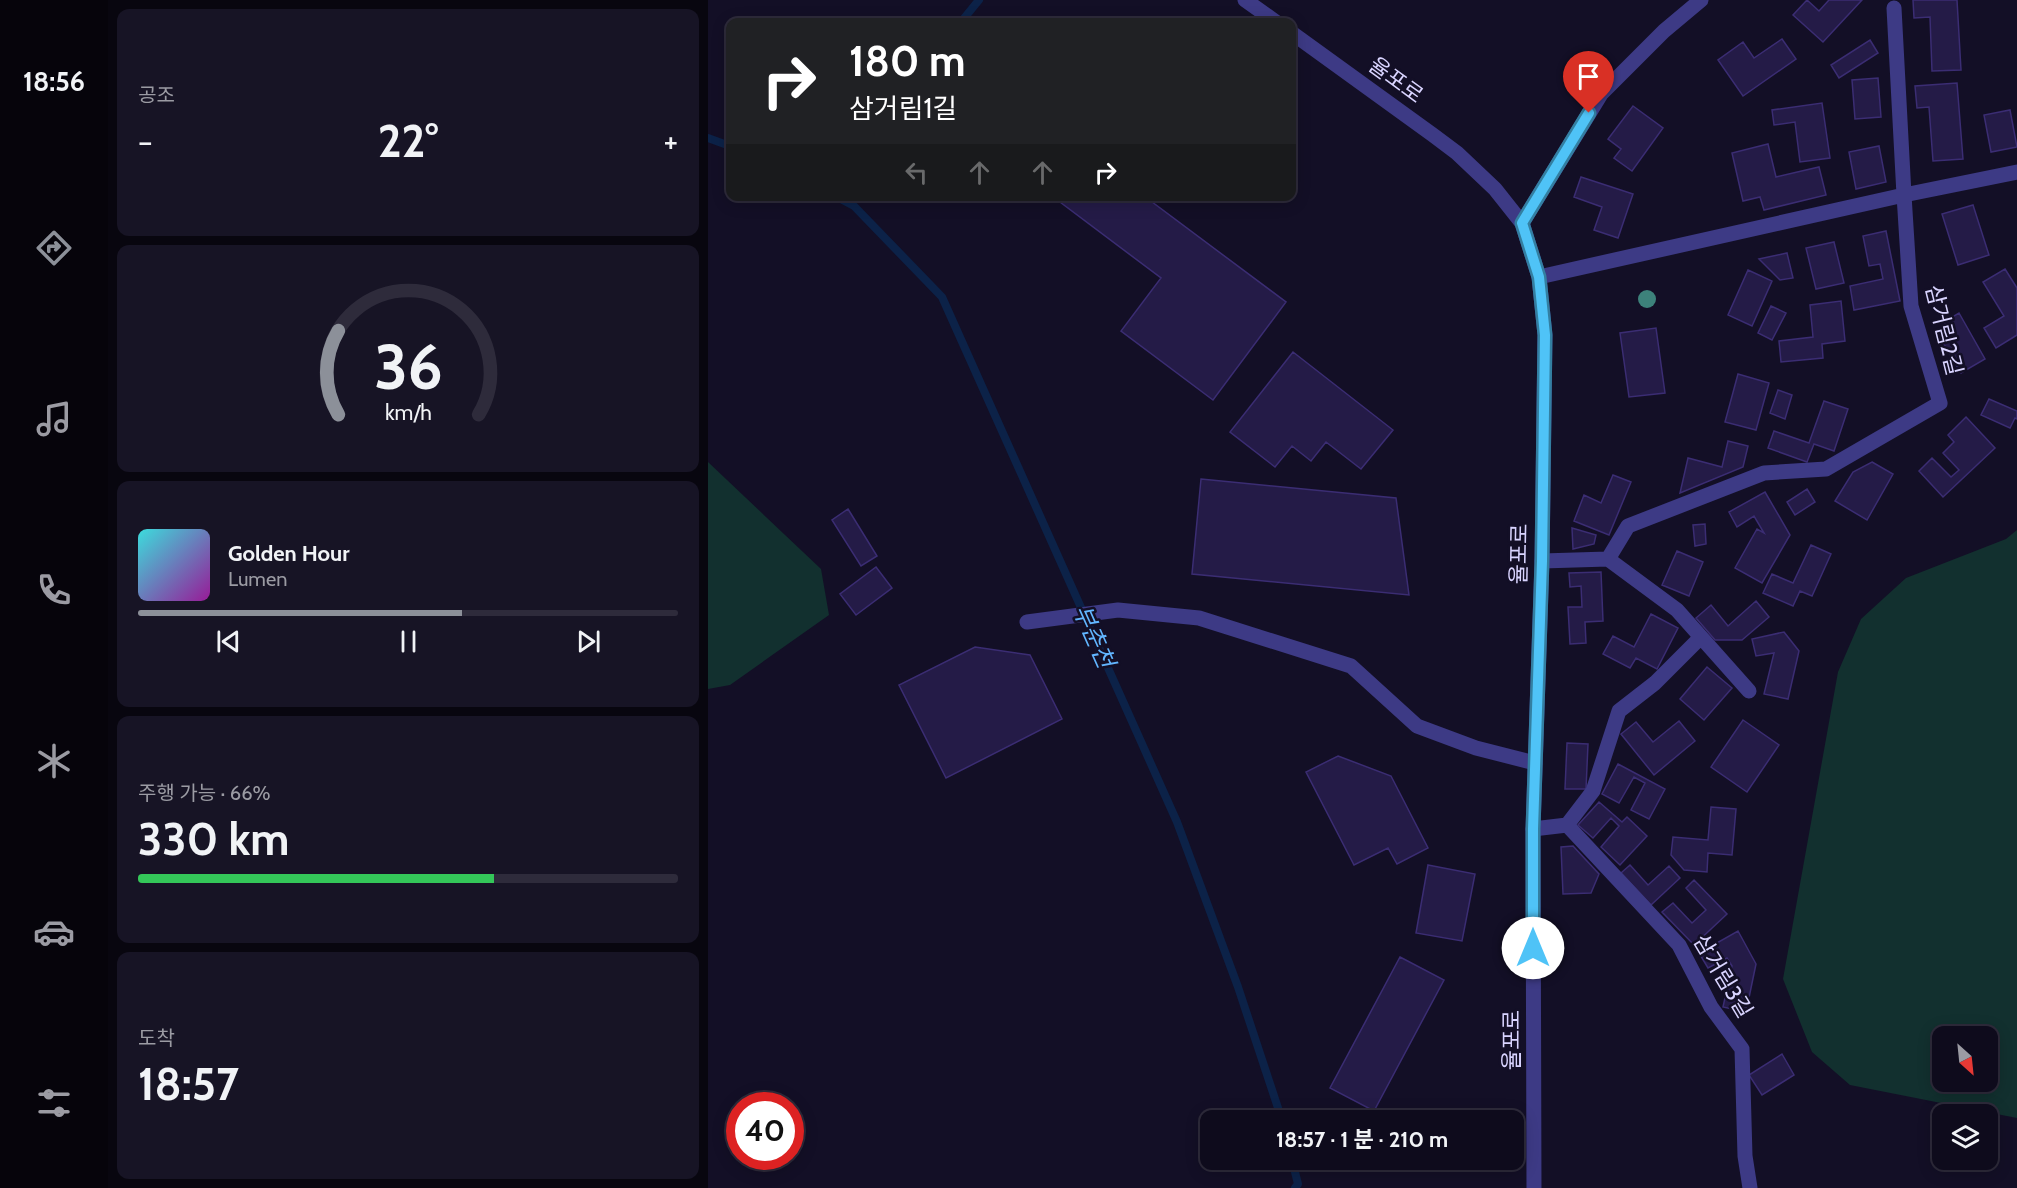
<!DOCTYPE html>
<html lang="ko">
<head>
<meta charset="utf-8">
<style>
	:root { --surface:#0e0b1c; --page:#171425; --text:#f1f3f6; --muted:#9b9ba3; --line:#2e2b3b; --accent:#8c9099 }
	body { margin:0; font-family:Cabin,"Noto Sans KR",sans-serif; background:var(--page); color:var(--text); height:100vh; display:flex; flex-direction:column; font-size:22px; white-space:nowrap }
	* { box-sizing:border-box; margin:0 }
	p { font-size:20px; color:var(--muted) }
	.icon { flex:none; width:33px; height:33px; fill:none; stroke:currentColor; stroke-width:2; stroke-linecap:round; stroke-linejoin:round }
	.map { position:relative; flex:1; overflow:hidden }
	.sheet { display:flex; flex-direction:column; gap:9px; padding:9px; background:#08060f; width:600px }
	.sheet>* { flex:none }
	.hud { position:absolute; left:18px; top:18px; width:570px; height:183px; border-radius:12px; box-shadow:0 3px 15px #0003,0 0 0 2px var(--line); background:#202124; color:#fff; overflow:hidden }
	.needle { width:39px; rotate:153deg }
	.buttons { position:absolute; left:1224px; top:1026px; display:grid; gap:12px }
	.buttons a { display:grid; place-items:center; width:66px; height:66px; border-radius:12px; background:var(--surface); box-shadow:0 3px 15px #0003,0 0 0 2px var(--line); font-size:30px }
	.speed { position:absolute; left:18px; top:1092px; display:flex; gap:12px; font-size:30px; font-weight:700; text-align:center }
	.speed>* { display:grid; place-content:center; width:78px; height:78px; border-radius:50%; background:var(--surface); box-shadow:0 3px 15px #0003,0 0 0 2px var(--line); line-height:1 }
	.speed .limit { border:9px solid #d22; background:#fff; color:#111 }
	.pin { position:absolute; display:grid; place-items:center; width:51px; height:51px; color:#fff; margin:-62px -26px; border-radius:50% 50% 50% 0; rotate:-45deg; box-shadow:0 0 6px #0007 }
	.pin .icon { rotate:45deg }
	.me { position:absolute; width:66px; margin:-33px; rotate:0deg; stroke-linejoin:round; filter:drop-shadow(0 0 4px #0008) }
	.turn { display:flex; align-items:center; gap:21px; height:126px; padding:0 24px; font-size:27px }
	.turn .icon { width:78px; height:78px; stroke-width:2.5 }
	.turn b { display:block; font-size:42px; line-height:51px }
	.lanes { display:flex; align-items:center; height:57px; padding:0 24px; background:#0003; justify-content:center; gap:30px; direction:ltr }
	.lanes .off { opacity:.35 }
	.big { font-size:45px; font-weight:700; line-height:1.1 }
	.sheet .card { flex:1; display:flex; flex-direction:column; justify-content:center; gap:9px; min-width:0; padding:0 21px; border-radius:12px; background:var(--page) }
	.sheet .dial { align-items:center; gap:0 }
	.dial svg { height:156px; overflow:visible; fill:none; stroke:var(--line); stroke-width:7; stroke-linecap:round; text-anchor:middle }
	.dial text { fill:var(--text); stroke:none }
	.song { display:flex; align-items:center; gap:18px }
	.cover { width:72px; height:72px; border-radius:9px; background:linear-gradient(135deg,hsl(180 70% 55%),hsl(300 70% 35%)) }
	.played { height:6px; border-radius:3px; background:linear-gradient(90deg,var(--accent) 60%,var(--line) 60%) }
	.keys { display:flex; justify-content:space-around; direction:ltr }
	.heat { display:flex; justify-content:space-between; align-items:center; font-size:33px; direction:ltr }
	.charge { height:9px; border-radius:4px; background:linear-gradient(90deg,#34c759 66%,var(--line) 0) }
	.trip { position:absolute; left:492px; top:1110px; width:324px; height:60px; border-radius:12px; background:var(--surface); box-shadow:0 3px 15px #0003,0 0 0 2px var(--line); font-weight:700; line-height:60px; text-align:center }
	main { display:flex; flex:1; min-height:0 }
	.tab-bar { display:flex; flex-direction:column; width:108px; justify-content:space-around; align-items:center; background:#06040b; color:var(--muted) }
	.tab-bar .icon { width:42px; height:42px }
	.tab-bar .current { color:var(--accent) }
	.tab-bar b { font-size:27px; color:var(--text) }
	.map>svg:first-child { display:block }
</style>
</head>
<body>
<main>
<nav class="tab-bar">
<b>18:56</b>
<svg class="icon current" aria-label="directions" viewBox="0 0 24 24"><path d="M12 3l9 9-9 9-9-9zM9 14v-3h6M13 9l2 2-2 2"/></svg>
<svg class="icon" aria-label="music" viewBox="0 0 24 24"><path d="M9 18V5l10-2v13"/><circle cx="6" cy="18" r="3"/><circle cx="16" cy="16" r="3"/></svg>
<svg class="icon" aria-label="phone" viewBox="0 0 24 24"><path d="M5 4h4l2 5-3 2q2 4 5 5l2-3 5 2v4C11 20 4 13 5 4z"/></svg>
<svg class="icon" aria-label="climate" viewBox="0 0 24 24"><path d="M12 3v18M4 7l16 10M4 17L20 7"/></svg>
<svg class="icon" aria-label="car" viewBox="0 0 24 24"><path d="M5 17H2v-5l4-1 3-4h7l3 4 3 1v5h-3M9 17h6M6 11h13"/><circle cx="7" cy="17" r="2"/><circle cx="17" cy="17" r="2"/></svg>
<svg class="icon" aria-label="filters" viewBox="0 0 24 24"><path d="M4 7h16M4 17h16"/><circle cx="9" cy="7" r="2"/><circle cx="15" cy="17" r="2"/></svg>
</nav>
<section class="sheet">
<div class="card"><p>공조</p>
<div class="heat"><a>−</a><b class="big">22°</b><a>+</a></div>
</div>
<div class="card dial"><svg viewBox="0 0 100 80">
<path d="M14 69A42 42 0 1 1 86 69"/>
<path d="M14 69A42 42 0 0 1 14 26" stroke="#8c9099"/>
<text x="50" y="56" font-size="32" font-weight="700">36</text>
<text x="50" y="72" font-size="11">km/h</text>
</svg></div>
<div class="card">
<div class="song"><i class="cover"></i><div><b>Golden Hour</b><p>Lumen</p></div></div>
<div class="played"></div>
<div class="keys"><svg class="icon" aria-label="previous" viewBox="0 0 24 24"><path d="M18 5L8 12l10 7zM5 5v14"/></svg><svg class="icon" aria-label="pause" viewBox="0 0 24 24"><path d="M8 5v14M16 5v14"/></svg><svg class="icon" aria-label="next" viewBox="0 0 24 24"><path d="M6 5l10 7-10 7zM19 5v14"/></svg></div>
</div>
<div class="card"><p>주행 가능 · 66%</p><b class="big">330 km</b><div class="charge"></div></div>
<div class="card"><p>도착</p><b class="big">18:57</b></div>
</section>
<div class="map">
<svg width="1309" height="1188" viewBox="0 0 1309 1188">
	<rect width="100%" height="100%" fill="#130f26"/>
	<path fill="#12302f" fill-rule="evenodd" d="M 0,462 L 113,569 L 121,615 L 22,685 L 0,689 Z
		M 1309,530 L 1309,1118 L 1142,1085 L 1104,1052 L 1075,979 L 1130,672 L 1153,619 L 1198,578 L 1298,539 ZM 1234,1036 L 1280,1036 L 1280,1082 L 1234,1082 Z"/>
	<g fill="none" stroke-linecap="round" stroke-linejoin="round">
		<path stroke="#0c2248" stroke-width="8" d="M 253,22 L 271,0
			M 0,138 L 22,146
			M 127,196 L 146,206 L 234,297 L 469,822 L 530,987 L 574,1120
			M 584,1160 L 590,1184 L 587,1188"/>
	</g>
	<path fill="#241b47" stroke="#3b2d73" stroke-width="1.5" d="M 1099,0 L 1111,11 L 1121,0 L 1154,0 L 1115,42 L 1085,15 Z
		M 1205,0 L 1249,0 L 1253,70 L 1224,71 L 1222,17 L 1206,18 Z
		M 1074,39 L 1088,59 L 1035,96 L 1010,60 L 1035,42 L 1046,58 Z
		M 1162,40 L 1170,53 L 1131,78 L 1123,65 Z
		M 1170,78 L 1173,117 L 1147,119 L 1144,80 Z
		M 1249,83 L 1255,159 L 1225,161 L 1221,107 L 1209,108 L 1207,86 Z
		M 1114,103 L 1122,158 L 1092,162 L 1087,122 L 1066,125 L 1064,110 Z
		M 925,106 L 955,128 L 924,171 L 906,158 L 913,149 L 900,139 Z
		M 1302,110 L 1309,147 L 1283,152 L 1276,115 Z
		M 1060,144 L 1068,177 L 1111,167 L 1118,195 L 1056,210 L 1052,197 L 1035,201 L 1024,153 Z
		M 1171,146 L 1178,182 L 1148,189 L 1141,152 Z
		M 873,177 L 925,194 L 910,238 L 886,230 L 894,207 L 866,197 Z
		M 344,196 L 436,196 L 578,302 L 505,400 L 413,331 L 453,278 Z
		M 1265,205 L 1281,255 L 1250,265 L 1234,214 Z
		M 1178,231 L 1192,301 L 1146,310 L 1142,286 L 1175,279 L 1172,264 L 1161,266 L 1155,236 Z
		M 1126,242 L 1136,283 L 1108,289 L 1098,248 Z
		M 1079,253 L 1085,278 L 1072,280 L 1051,259 Z
		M 1297,269 L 1309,288 L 1309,335 L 1288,348 L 1276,328 L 1296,316 L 1275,282 Z
		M 1040,270 L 1064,281 L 1044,326 L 1020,315 Z
		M 1133,301 L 1137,341 L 1114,344 L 1115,358 L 1073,362 L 1071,341 L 1105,337 L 1102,305 Z
		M 1063,306 L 1078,313 L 1064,340 L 1050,333 Z
		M 1251,313 L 1277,359 L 1253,373 L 1231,336 L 1241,330 L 1236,322 Z
		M 948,328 L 957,393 L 921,397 L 912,333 Z
		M 585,352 L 685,430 L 653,469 L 618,442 L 603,461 L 584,446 L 567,467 L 522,432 Z
		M 1030,374 L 1061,383 L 1048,430 L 1017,422 Z
		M 1070,390 L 1084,395 L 1077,419 L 1062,413 Z
		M 1281,399 L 1309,411 L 1309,419 L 1307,418 L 1302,428 L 1273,415 Z
		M 1116,401 L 1140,409 L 1126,451 L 1106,444 L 1099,462 L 1060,448 L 1066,431 L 1101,443 Z
		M 1258,417 L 1287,448 L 1235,497 L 1211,471 L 1224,458 L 1243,477 L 1251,470 L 1235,453 L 1246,442 L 1240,435 Z
		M 1020,441 L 1040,446 L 1035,467 L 972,493 L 980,458 L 1014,467 Z
		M 1164,462 L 1185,474 L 1159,520 L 1127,501 L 1145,472 Z
		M 905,475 L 923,482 L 901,535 L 866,521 L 876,495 L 893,503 Z
		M 493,479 L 688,498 L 701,595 L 484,574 Z
		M 1099,489 L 1107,502 L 1087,515 L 1079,502 Z
		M 1057,492 L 1082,535 L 1054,583 L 1027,568 L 1049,529 L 1056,533 L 1046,516 L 1029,527 L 1021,512 Z
		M 140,509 L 169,556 L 153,566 L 124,520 Z
		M 997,524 L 998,544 L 987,546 L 985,525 Z
		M 864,528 L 888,535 L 886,544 L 865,549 Z
		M 1103,545 L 1123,554 L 1104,596 L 1092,591 L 1085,606 L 1055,593 L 1064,574 L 1085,583 Z
		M 969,551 L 995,562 L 981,596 L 954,585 Z
		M 168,567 L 184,588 L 148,615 L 132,594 Z
		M 893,572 L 895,621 L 877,622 L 878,643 L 862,644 L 860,607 L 874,607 L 873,586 L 862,587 L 861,573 Z
		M 1048,601 L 1061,617 L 1034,640 L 1007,640 L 988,618 L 1003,605 L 1020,626 Z
		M 943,614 L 970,628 L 949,669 L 928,658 L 922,668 L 895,654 L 905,636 L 926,647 Z
		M 1076,632 L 1091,651 L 1080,699 L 1056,694 L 1066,653 L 1048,656 L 1044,639 Z
		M 267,647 L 322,655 L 354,719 L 238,778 L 191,685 Z
		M 999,667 L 1024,688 L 996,720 L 972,699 Z
		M 1035,720 L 1071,745 L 1039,792 L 1003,767 Z
		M 971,721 L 987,741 L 946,775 L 913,734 L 928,722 L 945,742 Z
		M 859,743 L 880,744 L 878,789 L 857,789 Z
		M 630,756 L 683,776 L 720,848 L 689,864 L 680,848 L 646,865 L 598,772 Z
		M 910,764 L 957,789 L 941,819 L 923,810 L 937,783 L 926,777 L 911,803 L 894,794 Z
		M 891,802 L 914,822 L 919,817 L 939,836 L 912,865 L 893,847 L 911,826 L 903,818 L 885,838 L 870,825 Z
		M 1003,807 L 1028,809 L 1024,855 L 1000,853 L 999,872 L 976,870 L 963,855 L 965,837 L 1000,840 Z
		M 865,846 L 891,874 L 883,893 L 855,894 L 853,847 Z
		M 720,865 L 767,874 L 754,941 L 708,933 Z
		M 922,865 L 940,885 L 961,866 L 972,878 L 943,905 L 913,873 Z
		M 986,880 L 1019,914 L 986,945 L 954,912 L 965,903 L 984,923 L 998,910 L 978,888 Z
		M 1030,931 L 1048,964 L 1038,1012 L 1015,1007 L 1024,966 L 1019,958 L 1000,968 L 991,953 Z
		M 692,957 L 736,980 L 666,1111 L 622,1088 Z
		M 1074,1054 L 1086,1075 L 1054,1095 L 1041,1075 Z"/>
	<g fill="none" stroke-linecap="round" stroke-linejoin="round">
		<path stroke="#3d3a85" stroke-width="15" d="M 1186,8 L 1196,195 L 1309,172
			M 831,277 L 1196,195 L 1203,306 L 1232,403 L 1118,469 L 1056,473 L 920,526 L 900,559 L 834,561
			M 900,559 L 969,610 L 1041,691
			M 319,622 L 410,610 L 491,618 L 643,666 L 709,726 L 768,748 L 827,763
			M 859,825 L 885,791 L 911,711 L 947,683 L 993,637
			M 825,829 L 859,825 L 971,945 L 1003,1007 L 1034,1049 L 1037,1156 L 1042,1188"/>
		<path stroke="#3d3a85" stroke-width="15" d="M 814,223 L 893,94 L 956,31 L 993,0"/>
		<path stroke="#3d3a85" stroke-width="15" d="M 537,0 L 568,22
			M 584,33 L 725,135 L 749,153 L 787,189 L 814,223 L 831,277 L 837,335 L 834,561 L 825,829 L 826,1188"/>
	</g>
	<circle fill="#3d827b" cx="939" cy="299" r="9"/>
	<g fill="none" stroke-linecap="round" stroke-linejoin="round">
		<g stroke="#337fa1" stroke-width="15">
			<path id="route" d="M 825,948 L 825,829 L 834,561 L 837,335 L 831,277 L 814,223 L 881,113"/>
		</g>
		<use href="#route" stroke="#4fc3f7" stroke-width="10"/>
	</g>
	<g text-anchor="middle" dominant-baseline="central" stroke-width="5" stroke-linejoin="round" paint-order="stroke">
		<g font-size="22" fill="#d9d4ff" stroke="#130f26">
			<text transform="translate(688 80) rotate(36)">율포로</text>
			<text transform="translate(1236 330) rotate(76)">삼거림2길</text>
			<text transform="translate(811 554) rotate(-89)">율포로</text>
			<text transform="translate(1015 976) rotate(59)">삼거림3길</text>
			<text transform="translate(803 1040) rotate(-90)">율포로</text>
		</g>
		<g font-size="24" font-style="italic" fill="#62b6ff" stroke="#130f26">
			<text transform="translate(386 636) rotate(66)">부춘천</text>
		</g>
	</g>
</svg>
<div class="buttons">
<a><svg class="needle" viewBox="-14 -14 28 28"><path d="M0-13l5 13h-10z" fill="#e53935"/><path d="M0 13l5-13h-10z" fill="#9b9ba3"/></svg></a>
<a><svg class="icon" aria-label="layers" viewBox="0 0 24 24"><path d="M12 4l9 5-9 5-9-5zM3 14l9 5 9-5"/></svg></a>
</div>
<div class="speed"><div class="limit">40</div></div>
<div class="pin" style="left:881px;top:113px;background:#d93025"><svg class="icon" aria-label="arrive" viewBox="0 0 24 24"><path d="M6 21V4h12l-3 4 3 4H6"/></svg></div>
<svg class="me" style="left:825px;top:948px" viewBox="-20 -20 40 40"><circle r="19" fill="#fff"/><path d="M0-13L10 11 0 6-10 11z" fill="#4fc3f7"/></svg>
<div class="trip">18:57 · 1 분 · 210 m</div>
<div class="hud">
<div class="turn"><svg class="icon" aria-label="right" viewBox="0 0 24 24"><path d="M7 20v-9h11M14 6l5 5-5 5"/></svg><div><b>180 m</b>삼거림1길</div></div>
<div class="lanes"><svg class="icon off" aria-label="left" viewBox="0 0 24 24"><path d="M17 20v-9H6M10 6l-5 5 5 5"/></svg><svg class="icon off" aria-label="ahead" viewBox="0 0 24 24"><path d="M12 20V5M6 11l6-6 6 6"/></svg><svg class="icon off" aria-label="ahead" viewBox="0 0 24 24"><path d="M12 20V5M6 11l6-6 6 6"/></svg><svg class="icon" aria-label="right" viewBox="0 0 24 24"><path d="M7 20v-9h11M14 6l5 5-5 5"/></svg></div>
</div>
</div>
</main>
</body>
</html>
